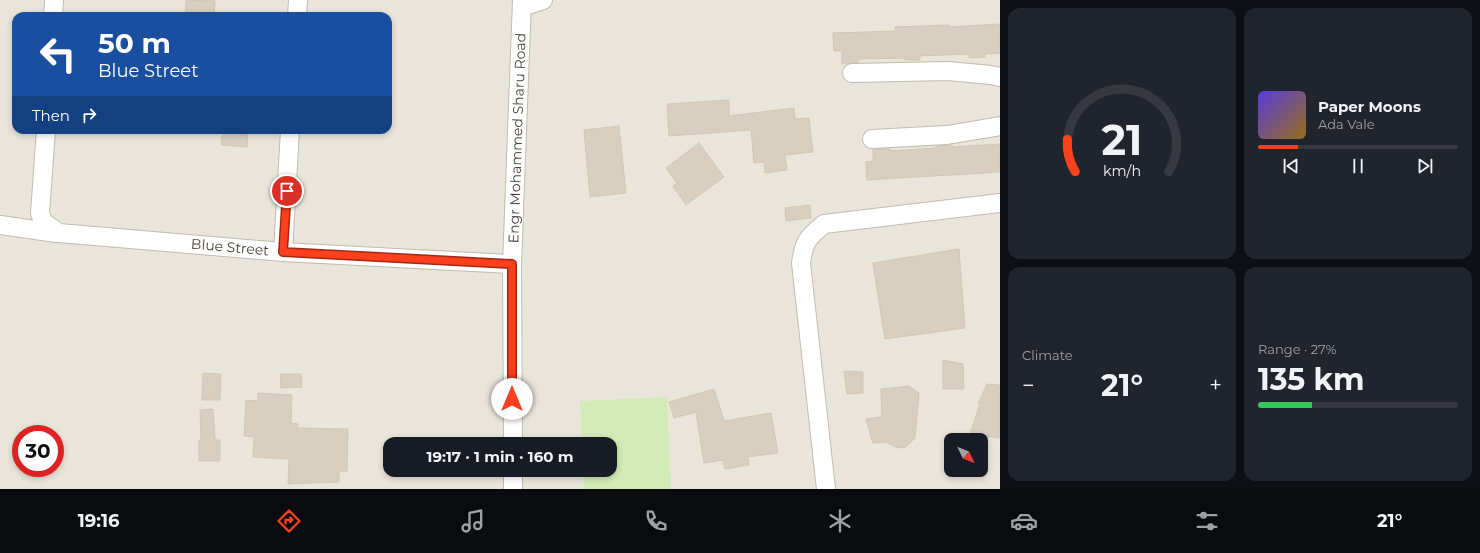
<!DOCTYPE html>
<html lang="en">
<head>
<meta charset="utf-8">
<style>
	:root { --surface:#171b24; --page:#20242c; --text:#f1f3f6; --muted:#9ea1a6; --line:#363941; --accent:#fc3f1d }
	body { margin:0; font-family:Montserrat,sans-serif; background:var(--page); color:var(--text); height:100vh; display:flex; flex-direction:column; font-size:15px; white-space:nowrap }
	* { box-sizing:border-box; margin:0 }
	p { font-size:13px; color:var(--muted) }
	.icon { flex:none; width:22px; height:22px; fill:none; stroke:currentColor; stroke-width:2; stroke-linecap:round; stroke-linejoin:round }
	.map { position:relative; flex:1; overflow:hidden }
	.drawer { display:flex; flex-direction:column; gap:8px; padding:8px; background:#0d0f14; width:480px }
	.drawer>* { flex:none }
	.guide { position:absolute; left:12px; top:12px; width:380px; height:122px; border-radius:12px; box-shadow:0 2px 6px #0003; background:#1a4fa0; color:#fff; overflow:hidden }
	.needle { width:26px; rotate:133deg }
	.buttons { position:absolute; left:944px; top:433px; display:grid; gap:8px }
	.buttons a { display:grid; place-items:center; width:44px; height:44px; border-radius:8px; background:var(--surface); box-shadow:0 2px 6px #0003; font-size:20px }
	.speed { position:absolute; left:12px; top:425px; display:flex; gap:8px; font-size:20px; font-weight:700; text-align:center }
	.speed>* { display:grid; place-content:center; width:52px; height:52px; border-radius:50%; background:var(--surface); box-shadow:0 2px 6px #0003; line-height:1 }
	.speed .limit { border:6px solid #d22; background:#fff; color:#111 }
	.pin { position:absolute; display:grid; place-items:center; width:34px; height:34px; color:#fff; margin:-17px; border:2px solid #fff; border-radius:50%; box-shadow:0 1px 4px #0007 }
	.me { position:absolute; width:44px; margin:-22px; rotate:0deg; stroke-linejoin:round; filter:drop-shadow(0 0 3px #0008) }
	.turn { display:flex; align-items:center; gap:14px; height:84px; padding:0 20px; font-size:18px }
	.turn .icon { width:52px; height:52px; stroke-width:2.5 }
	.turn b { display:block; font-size:28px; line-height:34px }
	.then { display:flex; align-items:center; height:38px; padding:0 20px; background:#0003; gap:8px; font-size:15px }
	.big { font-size:30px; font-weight:700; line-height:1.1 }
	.drawer .card { flex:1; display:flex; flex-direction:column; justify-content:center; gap:6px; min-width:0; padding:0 14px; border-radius:12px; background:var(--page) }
	.drawer .dial { align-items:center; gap:0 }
	.dial svg { height:104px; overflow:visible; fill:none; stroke:var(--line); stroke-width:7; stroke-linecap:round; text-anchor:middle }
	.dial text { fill:var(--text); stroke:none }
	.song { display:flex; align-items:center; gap:12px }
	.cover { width:48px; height:48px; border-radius:6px; background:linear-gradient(135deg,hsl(250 70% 55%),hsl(40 70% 35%)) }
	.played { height:4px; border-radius:2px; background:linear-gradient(90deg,var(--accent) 20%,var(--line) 20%) }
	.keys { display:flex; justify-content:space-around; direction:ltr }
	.heat { display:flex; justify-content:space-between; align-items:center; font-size:22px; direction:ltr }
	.charge { height:6px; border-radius:3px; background:linear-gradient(90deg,#34c759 27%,var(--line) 0) }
	.drawer .tiles { flex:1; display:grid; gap:8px; grid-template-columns:repeat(2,1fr) }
	.trip { position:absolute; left:383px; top:437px; width:234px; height:40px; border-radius:12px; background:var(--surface); box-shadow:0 2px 6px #0003; font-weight:700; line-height:40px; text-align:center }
	.menu { display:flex; height:64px; justify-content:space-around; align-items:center; background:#090b0e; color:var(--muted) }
	.menu .icon { width:28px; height:28px }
	.menu .active { color:var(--accent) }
	.menu b { font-size:18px; color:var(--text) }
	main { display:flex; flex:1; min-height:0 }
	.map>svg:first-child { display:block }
</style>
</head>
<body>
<main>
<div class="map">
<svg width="1000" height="489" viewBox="0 0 1000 489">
	<rect width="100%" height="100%" fill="#f6f3ec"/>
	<path fill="#eae5da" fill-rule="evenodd" d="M 0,0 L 1000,0 L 1000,489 L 0,489 ZM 16,16 L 388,16 L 388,130 L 16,130 ZM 21,434 L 55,434 L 55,468 L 21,468 ZM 951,440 L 981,440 L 981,470 L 951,470 ZM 390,444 L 610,444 L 610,470 L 390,470 Z"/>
	<path fill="#d2eab5" d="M 667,397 L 671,489 L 584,489 L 583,470 L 610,470 L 610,444 L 582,444 L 580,401 Z"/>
	<path fill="#d8cfc1" stroke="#d3c7b4" d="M 186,0 L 215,1 L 214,16 L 185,16 Z
		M 1000,24 L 1000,53 L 985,54 L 985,57 L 969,58 L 969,54 L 920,56 L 920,60 L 905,60 L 905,58 L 859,59 L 858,62 L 842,64 L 842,51 L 834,51 L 833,33 L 895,31 L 895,27 L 949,25 L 949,27 Z
		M 729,100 L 729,116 L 794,108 L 795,119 L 809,118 L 813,152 L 785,155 L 787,170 L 765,173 L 764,162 L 754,163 L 751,130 L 669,136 L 667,104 Z
		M 619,126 L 626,193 L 590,197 L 584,130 Z
		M 223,130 L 248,130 L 247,147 L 221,145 Z
		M 699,143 L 724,177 L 686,205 L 673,186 L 677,183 L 666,168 Z
		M 1000,144 L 1000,172 L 867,180 L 866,162 L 873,161 L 873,149 L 890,149 L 890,151 L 936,148 L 936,146 L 952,145 L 953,147 Z
		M 810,205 L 811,218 L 786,221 L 785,208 Z
		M 959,249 L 965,328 L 885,339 L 873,263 Z
		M 943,360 L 963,364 L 964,389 L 943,389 Z
		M 844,371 L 863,372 L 863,393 L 847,394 Z
		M 203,373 L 221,374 L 220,400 L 202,400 Z
		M 280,374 L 301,374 L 302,387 L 281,388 Z
		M 987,384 L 1000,385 L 1000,438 L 970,434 L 980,404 L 978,404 Z
		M 909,386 L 919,393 L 915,438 L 906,447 L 898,448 L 886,442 L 873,443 L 866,419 L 882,417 L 881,389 Z
		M 714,389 L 724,421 L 771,413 L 778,453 L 748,457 L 749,465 L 725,469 L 723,460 L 704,463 L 696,412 L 674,418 L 669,402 Z
		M 258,393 L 292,395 L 291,423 L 298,424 L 297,428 L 348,429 L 347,471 L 339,471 L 339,482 L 288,484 L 289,459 L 253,457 L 254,437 L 244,436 L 246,400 L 258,401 Z
		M 213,409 L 215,440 L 220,440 L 220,461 L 199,461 L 199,440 L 201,440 L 200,410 Z"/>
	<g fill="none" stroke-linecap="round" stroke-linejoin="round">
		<g stroke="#c2bbae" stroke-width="20">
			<path id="street" d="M 522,7 L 543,0
				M 53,16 L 54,0
				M 297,16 L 298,0
				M 852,73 L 948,71 L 991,75 L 1000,77
				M 46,130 L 40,213 L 43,222 L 59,233 L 283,252 L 512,264
				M 872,139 L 947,135 L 1000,126
				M 0,225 L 56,233
				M 283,252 L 290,130
				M 513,444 L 512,264 L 522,0
				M 513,470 L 513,489
				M 826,489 L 801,263 C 804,242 807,238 824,224 L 1000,203"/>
		</g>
		<use href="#street" stroke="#fff" stroke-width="18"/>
	</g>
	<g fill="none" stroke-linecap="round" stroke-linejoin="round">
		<g stroke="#a42913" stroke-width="10">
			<path id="route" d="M 287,191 L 283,252 L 512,264 L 512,399"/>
		</g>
		<use href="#route" stroke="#fc3f1d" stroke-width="7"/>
	</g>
	<g text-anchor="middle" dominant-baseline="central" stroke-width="3" stroke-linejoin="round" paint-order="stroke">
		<g font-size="14" fill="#4b4439" stroke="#fff">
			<text transform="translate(517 138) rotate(-88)">Engr Mohammed Sharu Road</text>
			<text transform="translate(230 247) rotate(5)">Blue Street</text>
		</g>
	</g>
</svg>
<div class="buttons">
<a><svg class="needle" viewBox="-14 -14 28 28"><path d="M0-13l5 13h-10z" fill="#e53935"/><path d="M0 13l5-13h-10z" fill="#9ea1a6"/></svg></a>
</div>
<div class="speed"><div class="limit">30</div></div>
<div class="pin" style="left:287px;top:191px;background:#d93025"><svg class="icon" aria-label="arrive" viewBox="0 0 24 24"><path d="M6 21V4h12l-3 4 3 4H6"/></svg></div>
<svg class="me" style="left:512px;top:399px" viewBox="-20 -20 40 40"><circle r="19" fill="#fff"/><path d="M0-13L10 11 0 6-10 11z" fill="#fc3f1d"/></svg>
<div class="trip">19:17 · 1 min · 160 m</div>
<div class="guide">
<div class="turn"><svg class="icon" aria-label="left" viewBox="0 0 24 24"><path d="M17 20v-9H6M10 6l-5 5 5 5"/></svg><div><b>50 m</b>Blue Street</div></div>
<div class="then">Then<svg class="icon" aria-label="right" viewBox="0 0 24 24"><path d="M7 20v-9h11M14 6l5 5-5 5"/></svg></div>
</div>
</div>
<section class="drawer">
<div class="tiles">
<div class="card dial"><svg viewBox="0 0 100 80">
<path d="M14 69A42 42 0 1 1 86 69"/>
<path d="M14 69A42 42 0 0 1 8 44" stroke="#fc3f1d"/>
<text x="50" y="56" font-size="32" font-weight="700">21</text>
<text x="50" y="72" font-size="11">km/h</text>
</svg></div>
<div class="card">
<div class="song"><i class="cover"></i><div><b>Paper Moons</b><p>Ada Vale</p></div></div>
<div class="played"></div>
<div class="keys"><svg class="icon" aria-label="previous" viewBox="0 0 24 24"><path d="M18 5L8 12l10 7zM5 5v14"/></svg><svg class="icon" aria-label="pause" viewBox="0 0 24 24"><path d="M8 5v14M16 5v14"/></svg><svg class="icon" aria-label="next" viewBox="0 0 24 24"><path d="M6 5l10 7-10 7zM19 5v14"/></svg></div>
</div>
<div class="card"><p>Climate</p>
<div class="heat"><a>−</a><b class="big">21°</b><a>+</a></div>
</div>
<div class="card"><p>Range · 27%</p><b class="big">135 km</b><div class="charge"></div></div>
</div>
</section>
</main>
<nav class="menu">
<b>19:16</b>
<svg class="icon active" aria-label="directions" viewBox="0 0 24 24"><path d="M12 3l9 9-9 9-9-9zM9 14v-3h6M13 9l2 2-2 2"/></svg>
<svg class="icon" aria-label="music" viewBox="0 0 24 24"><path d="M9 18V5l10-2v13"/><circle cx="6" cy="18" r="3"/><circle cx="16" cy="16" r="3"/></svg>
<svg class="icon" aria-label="phone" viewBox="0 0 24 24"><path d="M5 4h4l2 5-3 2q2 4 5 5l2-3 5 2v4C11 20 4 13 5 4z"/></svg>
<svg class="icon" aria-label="climate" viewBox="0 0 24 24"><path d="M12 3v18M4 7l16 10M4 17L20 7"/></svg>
<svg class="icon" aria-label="car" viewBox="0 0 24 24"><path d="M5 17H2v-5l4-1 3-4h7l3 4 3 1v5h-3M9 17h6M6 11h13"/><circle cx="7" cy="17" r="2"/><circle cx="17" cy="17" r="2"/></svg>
<svg class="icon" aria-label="filters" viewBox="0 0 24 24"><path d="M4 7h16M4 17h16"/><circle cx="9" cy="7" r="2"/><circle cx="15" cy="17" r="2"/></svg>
<b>21°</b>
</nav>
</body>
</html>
